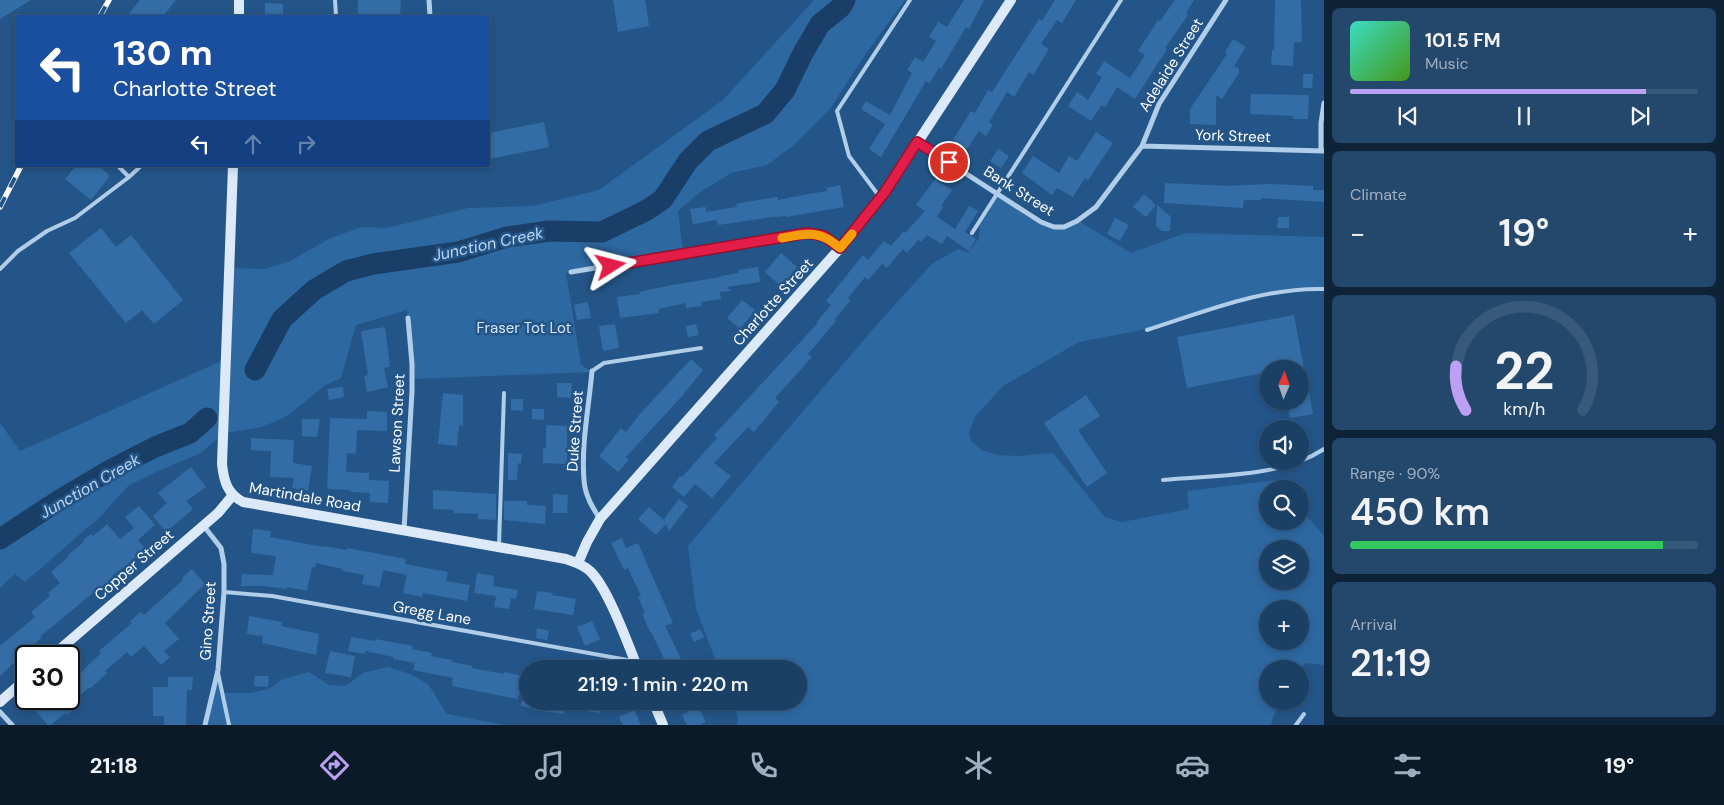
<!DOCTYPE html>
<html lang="en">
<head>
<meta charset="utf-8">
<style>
	:root { --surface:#1b4066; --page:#24476c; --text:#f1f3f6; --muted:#a0afbf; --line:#39597a; --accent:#bca0f2 }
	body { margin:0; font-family:"DM Sans",sans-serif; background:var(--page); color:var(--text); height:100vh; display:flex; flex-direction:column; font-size:19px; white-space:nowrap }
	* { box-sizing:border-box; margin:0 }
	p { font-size:16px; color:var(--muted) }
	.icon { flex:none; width:28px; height:28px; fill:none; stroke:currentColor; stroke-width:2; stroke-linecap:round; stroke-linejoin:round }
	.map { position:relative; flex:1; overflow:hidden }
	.details { display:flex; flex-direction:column; gap:8px; padding:8px; background:#0f2338; width:400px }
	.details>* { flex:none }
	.guide { position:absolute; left:15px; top:15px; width:475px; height:152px; border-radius:0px; box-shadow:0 2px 8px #0003,0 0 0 1px var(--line); background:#1a4fa0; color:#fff; overflow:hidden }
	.needle { width:32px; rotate:2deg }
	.tools { position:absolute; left:1259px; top:360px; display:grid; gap:10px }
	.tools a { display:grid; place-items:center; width:50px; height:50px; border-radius:50%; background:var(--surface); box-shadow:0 2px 8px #0003,0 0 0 1px var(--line); font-size:25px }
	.speed { position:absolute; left:15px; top:645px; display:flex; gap:10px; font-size:25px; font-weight:700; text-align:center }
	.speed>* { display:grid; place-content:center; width:65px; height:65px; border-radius:50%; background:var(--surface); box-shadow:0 2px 8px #0003,0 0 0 1px var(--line); line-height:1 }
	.speed .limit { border:2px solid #111; border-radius:8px; background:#fff; color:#111 }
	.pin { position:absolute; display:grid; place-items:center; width:42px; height:42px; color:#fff; margin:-21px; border:2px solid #fff; border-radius:50%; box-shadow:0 1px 5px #0007 }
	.me { position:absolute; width:55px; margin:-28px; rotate:81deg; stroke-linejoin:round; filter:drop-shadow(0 0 4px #0008) }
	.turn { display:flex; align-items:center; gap:18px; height:105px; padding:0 15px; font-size:22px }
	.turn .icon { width:65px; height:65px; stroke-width:2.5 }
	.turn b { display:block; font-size:35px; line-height:42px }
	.lanes { display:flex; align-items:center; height:48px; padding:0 15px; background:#0003; justify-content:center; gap:25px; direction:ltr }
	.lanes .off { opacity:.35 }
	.big { font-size:38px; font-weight:600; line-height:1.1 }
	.details .tile { flex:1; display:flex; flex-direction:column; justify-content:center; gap:8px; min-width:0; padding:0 18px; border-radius:8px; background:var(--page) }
	.details .dial { align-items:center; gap:0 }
	.dial svg { height:130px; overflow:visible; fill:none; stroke:var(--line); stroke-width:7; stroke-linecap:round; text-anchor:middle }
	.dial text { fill:var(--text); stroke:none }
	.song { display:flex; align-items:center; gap:15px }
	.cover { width:60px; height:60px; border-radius:8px; background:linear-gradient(135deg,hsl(170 70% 55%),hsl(100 70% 35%)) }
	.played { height:5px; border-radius:2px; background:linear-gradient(90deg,var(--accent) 85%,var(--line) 85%) }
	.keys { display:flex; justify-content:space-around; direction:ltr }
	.heat { display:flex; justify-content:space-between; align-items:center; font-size:28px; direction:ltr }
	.charge { height:8px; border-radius:4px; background:linear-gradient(90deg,#34c759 90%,var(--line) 0) }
	.trip { position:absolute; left:519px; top:660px; width:288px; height:50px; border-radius:25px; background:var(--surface); box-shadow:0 2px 8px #0003,0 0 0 1px var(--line); font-weight:600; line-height:50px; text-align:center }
	.tab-bar { display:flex; height:80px; justify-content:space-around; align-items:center; background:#0b1a29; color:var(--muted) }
	.tab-bar .icon { width:35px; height:35px }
	.tab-bar .active { color:var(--accent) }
	.tab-bar b { font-size:22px; color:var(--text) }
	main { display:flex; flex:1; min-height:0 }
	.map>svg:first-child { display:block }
</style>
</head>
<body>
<main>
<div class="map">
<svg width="1324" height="725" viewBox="0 0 1324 725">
	<rect width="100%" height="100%" fill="#245588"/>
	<path fill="#2e68a0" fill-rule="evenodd" d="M 814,0 L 905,0 L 865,55 L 830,109 L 794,145 L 767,165 L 731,173 L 699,193 L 678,211 L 683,253 L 566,273 L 581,365 L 593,372 L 411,379 L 407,310 L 356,325 L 341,378 L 324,386 L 287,416 L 262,427 L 224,433 L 201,453 L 156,472 L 129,485 L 102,515 L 25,582 L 15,574 L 0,588 L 0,423 L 20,451 L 226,359 L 231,268 L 265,269 L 290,261 L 331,238 L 362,227 L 387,228 L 468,208 L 533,206 L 599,190 L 723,100 Z
		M 997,191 L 1041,221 L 1059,227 L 1077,220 L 1131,253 L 1186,233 L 1324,237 L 1324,288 L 1265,294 L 1147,329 L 1079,342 L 1003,386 L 975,417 L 969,432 L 971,441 L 982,450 L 997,455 L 1021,456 L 1037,454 L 1053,453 L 1105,517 L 1122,522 L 1189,509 L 1187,491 L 1277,480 L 1284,489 L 1268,489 L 1268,521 L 1300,521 L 1300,508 L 1324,536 L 1324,665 L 1305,663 L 1300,671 L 1300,669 L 1268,669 L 1268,701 L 1282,701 L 1273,717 L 1271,725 L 737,725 L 738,717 L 732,701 L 798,701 L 798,669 L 719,669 L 696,609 L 688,546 L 880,321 L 932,264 L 958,249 L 968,253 L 979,238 L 980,219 ZM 1268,549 L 1300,549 L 1300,581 L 1268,581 ZM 1268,609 L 1300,609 L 1300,641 L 1268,641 Z
		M 388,667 L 410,674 L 428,684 L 447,714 L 504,725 L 204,725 L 217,670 L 222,693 L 251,693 L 269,689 L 283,679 L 309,672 L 329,685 L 346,686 L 363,673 Z"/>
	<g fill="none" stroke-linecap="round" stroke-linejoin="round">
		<path stroke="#193f68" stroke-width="21" d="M 255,370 L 282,319 L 314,290 L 346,271 L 373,264 L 458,252 L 507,237 L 549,231 L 602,232 L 647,210 L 663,199 L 688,161 L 708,141 L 765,114 L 785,90 L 803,53 L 820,24 L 841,7 L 845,0
			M 0,539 L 61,499 L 112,469 L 155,447 L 190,433 L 207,418"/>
	</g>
	<path fill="#346da5" d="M 0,0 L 31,0 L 0,19 Z
		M 140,0 L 176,0 L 163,16 L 127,16 Z
		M 358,0 L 401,0 L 400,16 L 358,16 Z
		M 613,0 L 645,0 L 649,26 L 618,32 Z
		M 964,0 L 984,0 L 969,29 L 966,27 L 941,69 L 939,67 L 930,83 L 926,81 L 881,157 L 869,149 L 885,124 L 861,109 L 866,101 L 890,115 L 912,73 L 907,70 L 915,57 L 923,62 L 936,41 L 929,37 L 938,22 L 947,27 Z
		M 1055,0 L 1076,0 L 1062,23 L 1057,20 L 1041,44 L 1049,49 L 1033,75 L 1029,72 L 1014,97 L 1007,92 L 989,122 L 993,125 L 986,136 L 979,131 L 967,149 L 953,140 L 971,111 L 975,113 L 988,90 L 992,92 L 1039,19 L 1042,21 Z
		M 1175,0 L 1194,0 L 1186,13 L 1188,15 L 1165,48 L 1167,49 L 1135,99 L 1117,87 L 1105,107 L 1102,105 L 1091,121 L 1068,106 L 1077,92 L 1088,100 L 1102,77 L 1096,74 L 1104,61 L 1130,78 L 1145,55 L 1138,51 L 1158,20 L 1160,21 Z
		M 1275,0 L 1301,0 L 1302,42 L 1294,42 L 1293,66 L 1271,65 L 1272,50 L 1274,50 Z
		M 265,3 L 283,4 L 283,16 L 265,16 Z
		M 1233,39 L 1246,47 L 1234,66 L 1239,69 L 1239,73 L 1222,99 L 1216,95 L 1216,125 L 1190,124 L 1190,109 L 1227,54 L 1225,52 Z
		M 1303,74 L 1313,74 L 1312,88 L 1303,88 Z
		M 1251,94 L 1309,95 L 1308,119 L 1293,119 L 1293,116 L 1250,114 Z
		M 544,122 L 549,147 L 489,159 L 489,133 Z
		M 1096,132 L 1113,143 L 1088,180 L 1085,178 L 1073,197 L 1057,188 L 1052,195 L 1022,173 L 1033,156 L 1059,173 L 1069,156 L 1077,161 Z
		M 998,149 L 1009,156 L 1001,168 L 990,161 Z
		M 76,166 L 99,166 L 110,176 L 91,200 L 65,179 Z
		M 935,179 L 952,190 L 941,206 L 943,207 L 937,217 L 955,229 L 969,206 L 978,211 L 965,232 L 976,239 L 969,251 L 947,236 L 942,244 L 927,235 L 921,242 L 918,240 L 907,253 L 903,249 L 887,268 L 882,264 L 868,280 L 865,277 L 848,298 L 851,300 L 834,320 L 836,321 L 808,354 L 812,357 L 775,398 L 779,402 L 754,432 L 748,427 L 714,463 L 731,476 L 712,498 L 695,484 L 684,497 L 672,487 L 680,476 L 682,477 L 717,438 L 714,435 L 817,324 L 816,323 L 831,305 L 826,301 L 863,255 L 868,260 L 884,241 L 891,246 L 903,232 L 905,233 L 925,211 L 916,205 Z
		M 1165,183 L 1228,186 L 1268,184 L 1313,186 L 1313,190 L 1324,190 L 1324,202 L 1261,198 L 1261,200 L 1244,200 L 1243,208 L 1164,203 Z
		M 840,185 L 844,207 L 786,217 L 786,216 L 765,218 L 718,225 L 717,220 L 693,224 L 690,209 L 706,207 L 706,212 L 737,207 L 736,204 L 746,202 L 777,197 L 778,200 L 803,195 L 827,191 L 826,188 Z
		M 1144,194 L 1156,205 L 1146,217 L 1133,207 Z
		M 1157,205 L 1171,217 L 1170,231 L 1162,231 L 1156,226 Z
		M 1278,217 L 1289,217 L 1289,228 L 1277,228 Z
		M 1115,218 L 1129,225 L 1120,241 L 1107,234 Z
		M 101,228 L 116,247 L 131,235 L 183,300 L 154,324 L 142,310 L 126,323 L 69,253 Z
		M 781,253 L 797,267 L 781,286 L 765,272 Z
		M 758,267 L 760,282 L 727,287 L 731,291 L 720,292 L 721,299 L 701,302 L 701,306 L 686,308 L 686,303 L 658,309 L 659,313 L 620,318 L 617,297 L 640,294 L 639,292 L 672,285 L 721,277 L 721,276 L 739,273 L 739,270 Z
		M 742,300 L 755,310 L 740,329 L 727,318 Z
		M 588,302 L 591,318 L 577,320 L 574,305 Z
		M 1294,315 L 1304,369 L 1268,369 L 1268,372 L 1187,388 L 1177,337 Z
		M 615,324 L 619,348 L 603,351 L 599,326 Z
		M 696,324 L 699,335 L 688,337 L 686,326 Z
		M 385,327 L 390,367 L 384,368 L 388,387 L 367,392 L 364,376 L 368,375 L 361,331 Z
		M 691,359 L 703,370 L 683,395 L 626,457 L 629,460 L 618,472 L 599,456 L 621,428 L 626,432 L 640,414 Z
		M 1300,370 L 1305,370 L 1313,414 L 1290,418 L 1287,401 L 1300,401 Z
		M 557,383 L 572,383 L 571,398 L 557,397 Z
		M 343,387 L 344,397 L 329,400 L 327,389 Z
		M 443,393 L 463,395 L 463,426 L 459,425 L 457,446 L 438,444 Z
		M 1086,395 L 1100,416 L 1078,430 L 1107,473 L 1087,487 L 1044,423 Z
		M 511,399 L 523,399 L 523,411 L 511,410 Z
		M 532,409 L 544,409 L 544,420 L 532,419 Z
		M 367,411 L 387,412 L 387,431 L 357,430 L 356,454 L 347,453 L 346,472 L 369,473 L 369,480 L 389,481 L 388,503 L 370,502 L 370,493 L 351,492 L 351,490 L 327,489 L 330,418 L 367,419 Z
		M 302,419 L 320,419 L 317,437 L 302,436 Z
		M 546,425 L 567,426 L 567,464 L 543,463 L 543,448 L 546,448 Z
		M 251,438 L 294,440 L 293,463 L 312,466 L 308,491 L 292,488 L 294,478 L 270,477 L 271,451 L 251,450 Z
		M 508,453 L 522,454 L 521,464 L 518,463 L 517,480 L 508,480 Z
		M 191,467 L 206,487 L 186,501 L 193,509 L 166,532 L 153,516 L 167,503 L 158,493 Z
		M 433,490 L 496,494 L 496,520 L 478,519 L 478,514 L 454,513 L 454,510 L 433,509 Z
		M 553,494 L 568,495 L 567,513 L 553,513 Z
		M 679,499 L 688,506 L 669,531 L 666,524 L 656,535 L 638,519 L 649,507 L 666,522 L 664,519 Z
		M 504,501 L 527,501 L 527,505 L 546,506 L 545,524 L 504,520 Z
		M 139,506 L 155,525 L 138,540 L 146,550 L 112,576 L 114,578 L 101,588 L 100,587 L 41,636 L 42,637 L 0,676 L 0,646 L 35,617 L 31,612 L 50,596 L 48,593 L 60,583 L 51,572 L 69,556 L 68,555 L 84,542 L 83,540 L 91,534 L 93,536 L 107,524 L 120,539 L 134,528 L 125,517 Z
		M 253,529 L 271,531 L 270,537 L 323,547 L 324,546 L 347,550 L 347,548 L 363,551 L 406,559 L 405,564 L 448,572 L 446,581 L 470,585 L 467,601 L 423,593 L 422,597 L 403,593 L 407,575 L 383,570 L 380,587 L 362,584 L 364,575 L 343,571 L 343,569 L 316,563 L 315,568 L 312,567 L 307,591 L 287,587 L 287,589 L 264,586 L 241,586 L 242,574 L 273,575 L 276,556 L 251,553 Z
		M 622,538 L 626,548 L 638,543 L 673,623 L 665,626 L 686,669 L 669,669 L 651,632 L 650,632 L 642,614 L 645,613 L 638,597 L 641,596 L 628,568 L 624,570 L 611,543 Z
		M 192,569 L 205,584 L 165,623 L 179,639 L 164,651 L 170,657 L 161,665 L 144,646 L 131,657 L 127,652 L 105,671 L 107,673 L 91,688 L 90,687 L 73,701 L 77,706 L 67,715 L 65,713 L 51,725 L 48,725 L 34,709 L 45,699 L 69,699 L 69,679 L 77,672 L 79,674 L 101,653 L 99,651 L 132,623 L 130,621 L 141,612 L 144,615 L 183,580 L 182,578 Z
		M 477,573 L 494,576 L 493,586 L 518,590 L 516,599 L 511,598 L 509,609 L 494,607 L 496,596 L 474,593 Z
		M 537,591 L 553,593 L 552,595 L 576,599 L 573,615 L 534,609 Z
		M 249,616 L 282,622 L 281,626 L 319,634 L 316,655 L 262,643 L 263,636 L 247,634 Z
		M 592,621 L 600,639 L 585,646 L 577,627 Z
		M 537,628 L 549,631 L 547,640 L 536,638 Z
		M 700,629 L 704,637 L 694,642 L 690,634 Z
		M 351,637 L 375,641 L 375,639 L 413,646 L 412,649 L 432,653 L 431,656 L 452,660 L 452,662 L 472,666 L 472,668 L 503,674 L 504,672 L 528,677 L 528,696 L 518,695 L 518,699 L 452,686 L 453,678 L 413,670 L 415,663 L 393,659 L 393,657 L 365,651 L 365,654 L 348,651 Z
		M 330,651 L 355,656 L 351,677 L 325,673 Z
		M 255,676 L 269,676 L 268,687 L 254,686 Z
		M 168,677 L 193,677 L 192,690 L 187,690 L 186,725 L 164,725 L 164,716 L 153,716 L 153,687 L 168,687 Z
		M 521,701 L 602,701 L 600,713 L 565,708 L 564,714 L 534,710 L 534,709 L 521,706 Z
		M 682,701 L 695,701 L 706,722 L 700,725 L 687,725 L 682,715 L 688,712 Z
		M 634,710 L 641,725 L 623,725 L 619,717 Z"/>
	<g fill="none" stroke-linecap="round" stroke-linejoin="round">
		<path stroke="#b0cde9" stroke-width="4" d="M 335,0 L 336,16
			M 118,166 L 129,177 L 141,166
			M 879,196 L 849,156 L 837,111 L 910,0
			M 972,233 L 1121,0
			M 0,269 L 18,251 L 47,231 L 75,218 L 129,177
			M 1147,330 C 1204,312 1264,287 1324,289
			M 592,371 L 604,363 L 701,348
			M 1163,480 C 1214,475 1280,478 1324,449
			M 499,545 L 504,393
			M 224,592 L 272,596 L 633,661
			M 218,673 L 229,725
			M 1296,725 L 1304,714"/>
		<path stroke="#b0cde9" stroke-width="5" d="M 429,0 L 430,16
			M 917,142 L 1041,222 L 1054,227 L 1064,227 L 1077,221 L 1096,207 L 1142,146 L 1159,104 L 1226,0
			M 1142,146 L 1324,151
			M 1321,151 L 1321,123 L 1324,103
			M 571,272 L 807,233 L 824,236 L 840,248
			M 592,371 C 589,406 581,445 584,480 C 585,495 592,507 600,519
			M 203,525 L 221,548 L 224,564 L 224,592 L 218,670 L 205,725
			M 404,530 L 412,391 L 412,364 L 408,318
			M 0,712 L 12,725"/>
		<path stroke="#dbe9f8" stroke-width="10" d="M 239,16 L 239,0
			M 233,166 L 222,464 C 224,482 227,493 243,502 L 566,559 C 574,562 583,564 590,571 C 608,588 628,644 638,669
			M 578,563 L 587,542 L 600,519 L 840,248 L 885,192 L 1011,0
			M 52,656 L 218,513 L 233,495
			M 653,701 L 663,725
			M 0,702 L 26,679"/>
		<g stroke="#fff" stroke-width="5.5">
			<path id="rail" d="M 100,16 L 109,0
				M 0,207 L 21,166"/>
		</g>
		<use href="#rail" stroke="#245588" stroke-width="4" stroke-dasharray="11" stroke-linecap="butt"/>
	</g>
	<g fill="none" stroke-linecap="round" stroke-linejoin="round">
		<g stroke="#92132f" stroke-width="12">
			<path id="route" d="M 611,266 L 807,233 L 824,236 L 840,248 L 885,192 L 917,142 L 949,162"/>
		</g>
		<use href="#route" stroke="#e11d48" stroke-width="9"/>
		<path stroke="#f59e0b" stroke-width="9" d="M 782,238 C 808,233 820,230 840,248 L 852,234"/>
	</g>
	<g text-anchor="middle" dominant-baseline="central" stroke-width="5" stroke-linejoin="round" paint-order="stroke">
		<g font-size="15" fill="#fff" stroke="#245588">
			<text transform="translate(1171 65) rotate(-58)">Adelaide Street</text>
			<text transform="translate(1233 136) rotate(2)">York Street</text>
			<text transform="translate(1019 191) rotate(32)">Bank Street</text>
			<text transform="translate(773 302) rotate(-48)">Charlotte Street</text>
			<text transform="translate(397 423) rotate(-87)">Lawson Street</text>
			<text transform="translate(575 431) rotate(-86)">Duke Street</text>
			<text transform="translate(305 497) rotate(10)">Martindale Road</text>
			<text transform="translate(134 565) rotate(-41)">Copper Street</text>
			<text transform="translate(432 613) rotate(10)">Gregg Lane</text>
			<text transform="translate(208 621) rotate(-86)">Gino Street</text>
		</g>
		<g font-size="15" fill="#d4e6f7" stroke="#245588">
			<text x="524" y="328">Fraser Tot Lot</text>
		</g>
		<g font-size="16" font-style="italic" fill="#bcd7f1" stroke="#245588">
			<text transform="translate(488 244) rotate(-12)">Junction Creek</text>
			<text transform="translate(90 486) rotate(-30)">Junction Creek</text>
		</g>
	</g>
</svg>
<div class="tools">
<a><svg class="needle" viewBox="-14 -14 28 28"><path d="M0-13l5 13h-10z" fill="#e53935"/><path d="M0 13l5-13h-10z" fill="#a0afbf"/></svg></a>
<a><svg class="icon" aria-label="sound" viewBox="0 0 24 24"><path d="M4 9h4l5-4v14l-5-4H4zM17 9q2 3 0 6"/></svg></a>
<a><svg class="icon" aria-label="search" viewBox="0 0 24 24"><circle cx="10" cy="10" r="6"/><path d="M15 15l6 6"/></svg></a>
<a><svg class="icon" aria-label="layers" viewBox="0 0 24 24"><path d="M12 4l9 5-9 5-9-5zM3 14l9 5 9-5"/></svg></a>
<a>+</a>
<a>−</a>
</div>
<div class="speed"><div class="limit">30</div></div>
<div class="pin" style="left:949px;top:162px;background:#d93025"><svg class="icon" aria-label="arrive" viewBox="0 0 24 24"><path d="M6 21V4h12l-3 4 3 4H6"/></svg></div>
<svg class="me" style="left:611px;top:266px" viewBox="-20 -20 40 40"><path d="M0-17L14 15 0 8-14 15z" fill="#e11d48" stroke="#fff" stroke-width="4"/></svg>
<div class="trip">21:19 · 1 min · 220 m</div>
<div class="guide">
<div class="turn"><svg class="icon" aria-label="left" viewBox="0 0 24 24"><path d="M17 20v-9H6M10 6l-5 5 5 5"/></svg><div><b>130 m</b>Charlotte Street</div></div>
<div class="lanes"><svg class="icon" aria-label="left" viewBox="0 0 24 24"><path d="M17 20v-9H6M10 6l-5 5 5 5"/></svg><svg class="icon off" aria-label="ahead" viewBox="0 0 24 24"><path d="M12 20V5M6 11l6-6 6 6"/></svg><svg class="icon off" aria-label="right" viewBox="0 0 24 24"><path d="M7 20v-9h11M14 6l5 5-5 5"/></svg></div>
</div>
</div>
<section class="details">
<div class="tile">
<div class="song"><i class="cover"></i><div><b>101.5 FM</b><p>Music</p></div></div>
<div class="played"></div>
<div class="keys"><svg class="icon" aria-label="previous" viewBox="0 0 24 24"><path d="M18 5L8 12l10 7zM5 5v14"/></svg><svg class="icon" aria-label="pause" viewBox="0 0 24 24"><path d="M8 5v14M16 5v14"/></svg><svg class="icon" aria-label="next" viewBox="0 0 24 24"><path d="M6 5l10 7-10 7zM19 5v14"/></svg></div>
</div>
<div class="tile"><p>Climate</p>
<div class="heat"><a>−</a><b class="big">19°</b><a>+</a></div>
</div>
<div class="tile dial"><svg viewBox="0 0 100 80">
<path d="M14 69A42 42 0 1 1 86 69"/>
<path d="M14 69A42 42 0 0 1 8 42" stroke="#bca0f2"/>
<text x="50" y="56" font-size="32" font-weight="700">22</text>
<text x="50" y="72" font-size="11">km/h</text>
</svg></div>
<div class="tile"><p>Range · 90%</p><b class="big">450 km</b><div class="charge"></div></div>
<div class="tile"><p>Arrival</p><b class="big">21:19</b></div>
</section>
</main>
<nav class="tab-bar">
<b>21:18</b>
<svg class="icon active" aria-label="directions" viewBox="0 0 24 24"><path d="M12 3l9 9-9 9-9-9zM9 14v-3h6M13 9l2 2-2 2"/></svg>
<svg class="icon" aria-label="music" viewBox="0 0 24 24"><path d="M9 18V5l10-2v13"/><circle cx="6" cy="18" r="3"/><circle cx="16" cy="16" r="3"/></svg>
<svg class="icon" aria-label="phone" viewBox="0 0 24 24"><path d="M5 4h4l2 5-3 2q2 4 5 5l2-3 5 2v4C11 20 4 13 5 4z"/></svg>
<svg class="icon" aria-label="climate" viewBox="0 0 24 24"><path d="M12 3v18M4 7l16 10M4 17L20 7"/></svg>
<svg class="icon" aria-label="car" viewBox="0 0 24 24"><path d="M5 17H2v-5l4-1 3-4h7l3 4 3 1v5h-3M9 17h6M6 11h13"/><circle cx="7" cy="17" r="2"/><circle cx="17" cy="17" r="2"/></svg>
<svg class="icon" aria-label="filters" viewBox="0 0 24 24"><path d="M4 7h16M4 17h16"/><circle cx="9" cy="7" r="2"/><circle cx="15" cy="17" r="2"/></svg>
<b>19°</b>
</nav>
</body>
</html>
